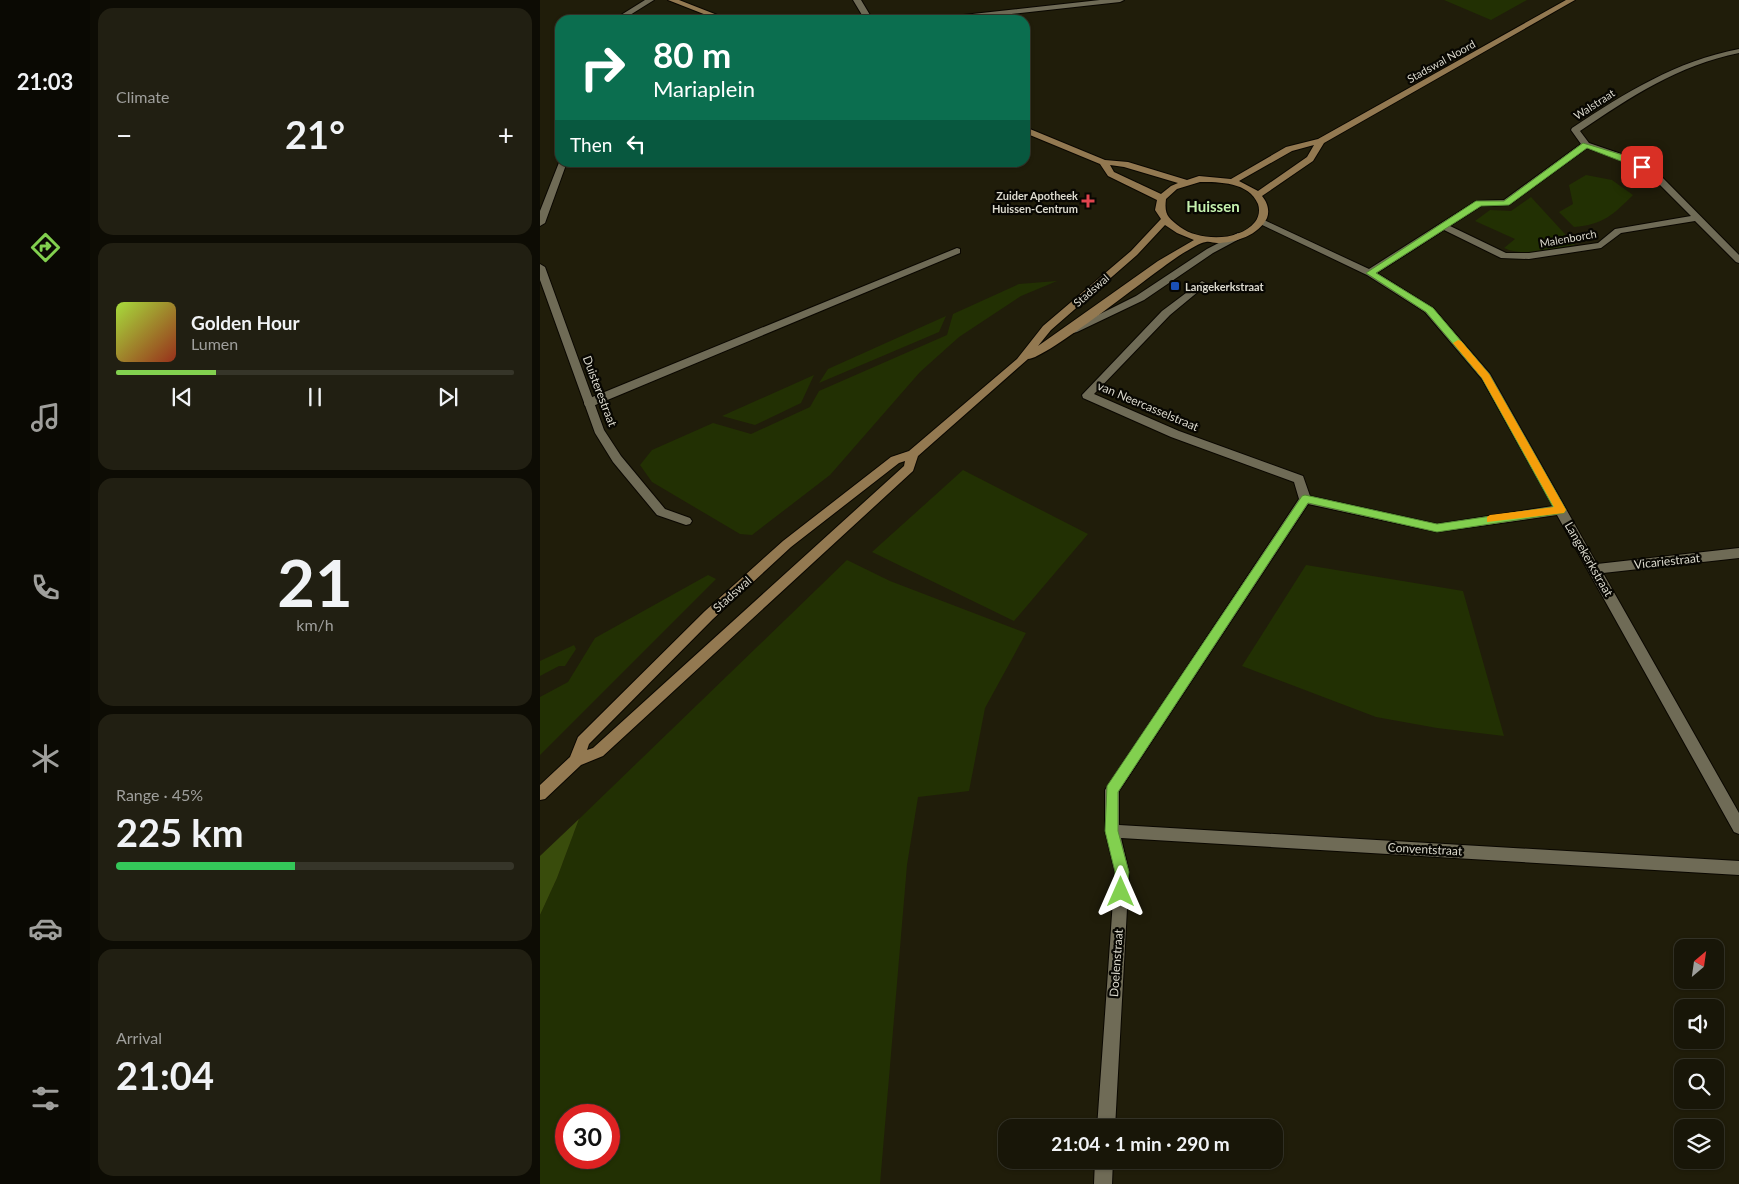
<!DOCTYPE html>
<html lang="en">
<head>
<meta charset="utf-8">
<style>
	:root { --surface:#181608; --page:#211f12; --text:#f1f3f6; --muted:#9f9f9c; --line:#363529; --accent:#82d04f }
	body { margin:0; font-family:Lato,sans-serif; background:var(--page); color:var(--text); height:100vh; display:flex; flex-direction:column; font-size:19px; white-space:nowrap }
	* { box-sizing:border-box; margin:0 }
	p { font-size:16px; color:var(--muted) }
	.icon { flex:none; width:28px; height:28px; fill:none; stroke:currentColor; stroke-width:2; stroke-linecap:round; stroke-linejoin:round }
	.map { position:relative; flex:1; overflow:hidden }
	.panel { display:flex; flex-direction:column; gap:8px; padding:8px; background:#0d0c04; width:450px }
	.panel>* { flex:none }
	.guide { position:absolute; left:15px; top:15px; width:475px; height:152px; border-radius:15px; box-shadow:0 1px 4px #0004,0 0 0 1px var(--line); background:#0b6e4f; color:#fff; overflow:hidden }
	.needle { width:32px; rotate:29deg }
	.tools { position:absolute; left:1134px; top:939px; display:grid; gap:10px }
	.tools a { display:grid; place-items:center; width:50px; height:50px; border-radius:10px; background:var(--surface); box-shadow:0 1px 4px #0004,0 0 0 1px var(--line); font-size:25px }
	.speed { position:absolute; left:15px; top:1104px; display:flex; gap:10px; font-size:25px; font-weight:700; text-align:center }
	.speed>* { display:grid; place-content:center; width:65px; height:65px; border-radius:50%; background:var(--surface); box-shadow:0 1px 4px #0004,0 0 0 1px var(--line); line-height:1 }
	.speed .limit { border:8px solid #d22; background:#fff; color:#111 }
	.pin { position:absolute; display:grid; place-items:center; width:42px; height:42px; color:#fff; margin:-21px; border-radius:10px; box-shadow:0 2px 8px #0006 }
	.me { position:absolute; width:55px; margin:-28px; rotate:0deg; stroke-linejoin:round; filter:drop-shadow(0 0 4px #0008) }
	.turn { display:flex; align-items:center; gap:18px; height:105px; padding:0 15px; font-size:22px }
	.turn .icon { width:65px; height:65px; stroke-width:2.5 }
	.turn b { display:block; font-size:35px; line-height:42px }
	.then { display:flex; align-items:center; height:48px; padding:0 15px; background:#0003; gap:10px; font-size:19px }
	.big { font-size:38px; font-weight:700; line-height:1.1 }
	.panel .card { flex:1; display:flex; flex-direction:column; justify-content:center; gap:8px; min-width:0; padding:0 18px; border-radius:15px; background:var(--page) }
	.panel .dial { align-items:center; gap:0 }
	.dial b { font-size:65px; line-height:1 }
	.song { display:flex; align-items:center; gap:15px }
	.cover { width:60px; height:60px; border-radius:8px; background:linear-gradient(135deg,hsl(80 70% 55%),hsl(10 70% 35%)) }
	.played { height:5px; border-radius:2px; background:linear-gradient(90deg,var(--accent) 25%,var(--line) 25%) }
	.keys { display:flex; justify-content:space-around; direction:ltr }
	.heat { display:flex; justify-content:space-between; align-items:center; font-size:28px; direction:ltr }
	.charge { height:8px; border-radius:4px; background:linear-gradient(90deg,#34c759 45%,var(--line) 0) }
	.trip { position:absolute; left:458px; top:1119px; width:285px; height:50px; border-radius:15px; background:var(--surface); box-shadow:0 1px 4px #0004,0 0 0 1px var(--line); font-weight:700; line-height:50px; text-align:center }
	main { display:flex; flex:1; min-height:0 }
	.tabs { display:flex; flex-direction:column; width:90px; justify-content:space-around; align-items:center; background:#0a0903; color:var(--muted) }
	.tabs .icon { width:35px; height:35px }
	.tabs .active { color:var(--accent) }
	.tabs b { font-size:22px; color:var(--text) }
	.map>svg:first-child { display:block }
</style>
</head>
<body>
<main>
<nav class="tabs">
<b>21:03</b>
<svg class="icon active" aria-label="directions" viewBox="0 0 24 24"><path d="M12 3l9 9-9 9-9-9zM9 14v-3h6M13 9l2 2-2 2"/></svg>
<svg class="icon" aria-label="music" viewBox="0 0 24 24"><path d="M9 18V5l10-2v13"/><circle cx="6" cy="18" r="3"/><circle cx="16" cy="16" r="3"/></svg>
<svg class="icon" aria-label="phone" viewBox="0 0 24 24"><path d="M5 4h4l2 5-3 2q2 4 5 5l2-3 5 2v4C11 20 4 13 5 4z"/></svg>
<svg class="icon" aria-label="climate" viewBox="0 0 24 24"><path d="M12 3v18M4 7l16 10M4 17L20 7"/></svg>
<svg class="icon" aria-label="car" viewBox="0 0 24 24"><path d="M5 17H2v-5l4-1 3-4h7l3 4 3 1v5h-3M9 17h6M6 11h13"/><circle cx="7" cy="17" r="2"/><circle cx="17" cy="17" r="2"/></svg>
<svg class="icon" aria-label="filters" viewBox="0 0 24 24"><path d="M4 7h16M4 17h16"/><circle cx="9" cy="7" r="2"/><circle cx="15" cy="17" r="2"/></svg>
</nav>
<section class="panel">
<div class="card"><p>Climate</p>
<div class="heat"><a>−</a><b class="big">21°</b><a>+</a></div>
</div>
<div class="card">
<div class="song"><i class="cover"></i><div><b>Golden Hour</b><p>Lumen</p></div></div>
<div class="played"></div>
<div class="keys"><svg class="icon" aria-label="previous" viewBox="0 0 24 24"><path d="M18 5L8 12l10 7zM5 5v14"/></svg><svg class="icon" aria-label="pause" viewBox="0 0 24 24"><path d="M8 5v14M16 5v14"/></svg><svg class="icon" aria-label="next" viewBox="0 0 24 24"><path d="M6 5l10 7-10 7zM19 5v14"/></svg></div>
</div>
<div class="card dial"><b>21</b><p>km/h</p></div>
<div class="card"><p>Range · 45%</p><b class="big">225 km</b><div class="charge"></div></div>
<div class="card"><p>Arrival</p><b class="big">21:04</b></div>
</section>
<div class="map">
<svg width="1199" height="1184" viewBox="0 0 1199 1184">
	<rect width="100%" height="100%" fill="#201d0a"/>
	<path fill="#223003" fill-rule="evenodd" d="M 904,0 L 987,0 L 951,20 Z
		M 1046,175 L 1072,180 L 1093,195 C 1074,214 1063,225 1034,227 L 1019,212 L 1033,204 L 1029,185 Z
		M 991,197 L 1035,245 C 1014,248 984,258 964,248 L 975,239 L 935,221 L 950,210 L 971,211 Z
		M 517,281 L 481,296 L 419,337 L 380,372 L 290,475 L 212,535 L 200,534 L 112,482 L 100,465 L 112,450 L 173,423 L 211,434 L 270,407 L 279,391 L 407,335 L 413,314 L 479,284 Z
		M 406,316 L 399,332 L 279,383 L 288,369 Z
		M 274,375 L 261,403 L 215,425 L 182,416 Z
		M 423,470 L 548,534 L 474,621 L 332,552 Z
		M 307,560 L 350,581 L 486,633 L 445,708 L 429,791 L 378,797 L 367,865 L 340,1184 L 0,1184 L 0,915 L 17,878 L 39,819 ZM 26,1115 L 69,1115 L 69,1158 L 26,1158 Z
		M 766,565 L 923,591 L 964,736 L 897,728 L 836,717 L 702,666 Z
		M 168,575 L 176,579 L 0,755 L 0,697 L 28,682 L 55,638 Z
		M 34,645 L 36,649 L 25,666 L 19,666 L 0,676 L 0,661 Z"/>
	<path fill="#394c0c" d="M 39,819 L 17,878 L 0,915 L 0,856 Z"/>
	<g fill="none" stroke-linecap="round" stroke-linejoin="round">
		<g stroke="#0a0700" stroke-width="2">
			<path id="lane" d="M 698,233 L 703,236 L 701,238 L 673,253 L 604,300 L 537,332 L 533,333 L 528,330 L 596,296 L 667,249 Z
				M 417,248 L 420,249 L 420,253 L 53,406 L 45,406 L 44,403 L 45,400 Z"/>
		</g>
		<g stroke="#0a0700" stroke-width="2">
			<path id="street" d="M 105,0 L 114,0 L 82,20 L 73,20 Z
				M 313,0 L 321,0 L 333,20 L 325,20 Z
				M 560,0 L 584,0 L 580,2 L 417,20 L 392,20 L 396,18 Z
				M 1199,49 L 1199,53 C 1139,65 1090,97 1040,131 L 1049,143 L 1096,159 L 1115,170 L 1199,255 L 1199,263 L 1196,262 L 1155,221 L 1081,233 L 1061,248 L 989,259 L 961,258 L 904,230 L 837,273 L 893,308 L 950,374 L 1057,564 L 1199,548 L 1199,558 L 1063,573 L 1199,813 L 1199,834 L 1194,832 L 1017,515 L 897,532 L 768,504 L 579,791 L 579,825 L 1199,861 L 1199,875 L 581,838 L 589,872 L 575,1128 L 557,1128 L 575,872 L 565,831 L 565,790 L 759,499 L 754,482 L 631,437 L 543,398 L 542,395 L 622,311 L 662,281 L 667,284 L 665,286 L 630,315 L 554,394 L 639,431 L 763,476 L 770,496 L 897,524 L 1013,506 L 942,379 L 885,312 L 827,275 L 716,222 L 718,220 L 724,220 L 829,269 L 936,201 L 964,200 L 1041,144 L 1031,130 L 1032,128 C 1085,93 1136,61 1199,49 ZM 1047,148 L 1090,163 L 1109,174 L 1151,216 L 1075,229 L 1058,243 L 989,253 L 966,253 L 910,226 L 941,206 L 969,205 Z
				M 20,160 L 20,162 L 27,162 L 5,223 L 0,226 L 0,211 Z
				M 0,264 L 5,267 L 64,430 L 81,456 L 125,509 L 150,518 L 152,521 L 150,524 L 146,525 L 117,515 L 73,462 L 55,433 L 0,280 Z
				M 555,1160 L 573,1160 L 572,1184 L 554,1184 Z"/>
		</g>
		<g stroke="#0a0700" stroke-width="2">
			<path id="secondary" d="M 128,0 L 139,0 L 190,20 L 179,20 Z
				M 1026,0 L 1035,0 L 784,143 L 773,161 L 722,196 C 727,202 730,210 727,218 C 719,235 695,243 677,243 C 674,243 669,241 666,242 C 659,243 651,249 645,252 C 618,268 507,359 488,359 L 378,456 L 373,471 L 63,756 L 41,765 L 5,799 L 0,800 L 0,785 L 30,757 L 38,737 L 165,611 L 243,541 L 351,457 L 369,451 L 477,359 L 503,326 L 591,251 L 621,219 L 615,210 L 617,200 L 568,176 L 560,164 L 485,133 L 485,127 L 565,160 L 588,162 L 647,180 L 659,176 L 691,179 L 746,147 L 778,139 ZM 774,145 L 767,157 L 718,191 L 699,181 L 752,151 ZM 570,165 L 584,167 L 638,183 L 631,186 L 621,194 L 574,172 ZM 660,182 C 679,182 709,182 718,204 C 720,210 719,217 715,222 C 699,242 659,241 640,227 C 628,218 624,215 626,199 L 637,189 ZM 625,225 L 637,233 L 654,240 L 618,261 L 498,346 L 511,330 L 597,255 ZM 365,461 L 364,466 L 53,748 L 47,750 L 49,744 L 173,619 L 251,547 L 359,463 Z"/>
		</g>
		<use href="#lane" fill="#6f6b56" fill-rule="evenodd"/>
		<use href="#street" fill="#6f6b56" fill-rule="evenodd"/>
		<use href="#secondary" fill="#937951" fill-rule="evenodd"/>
	</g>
	<path fill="#82d04f" stroke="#548733" d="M 1043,143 L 1096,159 L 1106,167 L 1099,168 L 1047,148 L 969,205 L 941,206 L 836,273 L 893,308 L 949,374 L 1026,510 L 1024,513 L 897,532 L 768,503 L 578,792 L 578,831 L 589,872 L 586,896 L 581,898 L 576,896 L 574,892 L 575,872 L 565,831 L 567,786 L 762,496 L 765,495 L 897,524 L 1013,507 L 942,378 L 886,312 L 826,273 L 936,201 L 964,201 Z"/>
	<path fill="#f59e0b" d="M 918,340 L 921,341 L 949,374 L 1026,510 L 1024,513 L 947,522 L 947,517 L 950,515 L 1014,507 L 942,378 L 913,343 Z"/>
	<path fill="#e0444e" stroke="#080702" stroke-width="2" d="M545.5 193.5h5v5h5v5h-5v5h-5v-5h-5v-5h5z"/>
	<rect fill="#1a4fb4" stroke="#080702" stroke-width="2" x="630" y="281" width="10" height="10" rx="2.5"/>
	<g text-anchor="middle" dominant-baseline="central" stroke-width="4.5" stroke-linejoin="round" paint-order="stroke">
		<g font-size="11" fill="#dbd9cd" stroke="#080702">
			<text transform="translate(901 61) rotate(-29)">Stadswal Noord</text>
			<text transform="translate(1054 104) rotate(-33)">Walstraat</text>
			<text transform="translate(1028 238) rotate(-10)">Malenborch</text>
			<text transform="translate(551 290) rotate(-41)">Stadswal</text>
		</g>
		<g font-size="11" font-weight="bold" fill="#dbd9cd" stroke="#080702" text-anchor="end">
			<text x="538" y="195">Zuider Apotheek<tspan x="538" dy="13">Huissen-Centrum</tspan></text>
			<text x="645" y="286" text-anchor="start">Langekerkstraat</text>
		</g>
		<g font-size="12" fill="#dbd9cd" stroke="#080702">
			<text transform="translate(60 391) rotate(69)">Duisterestraat</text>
			<text transform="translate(608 406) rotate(23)">van Neercasselstraat</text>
			<text transform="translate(1049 559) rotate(60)">Langekerkstraat</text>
			<text transform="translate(1127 561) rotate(-6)">Vicariestraat</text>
			<text transform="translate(192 594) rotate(-42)">Stadswal</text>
			<text transform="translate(885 849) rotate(3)">Conventstraat</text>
			<text transform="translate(576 963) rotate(-86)">Doelenstraat</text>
		</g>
		<g font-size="15" font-weight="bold" fill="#c5f1ae" stroke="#080702">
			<text x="673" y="206">Huissen</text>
		</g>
	</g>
</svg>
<div class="tools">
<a><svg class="needle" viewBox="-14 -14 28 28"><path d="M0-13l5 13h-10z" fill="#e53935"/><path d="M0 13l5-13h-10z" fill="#9f9f9c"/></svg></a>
<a><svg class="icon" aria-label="sound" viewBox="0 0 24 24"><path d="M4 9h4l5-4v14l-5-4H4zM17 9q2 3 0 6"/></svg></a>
<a><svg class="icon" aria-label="search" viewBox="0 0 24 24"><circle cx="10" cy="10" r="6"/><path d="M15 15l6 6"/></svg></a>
<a><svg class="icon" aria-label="layers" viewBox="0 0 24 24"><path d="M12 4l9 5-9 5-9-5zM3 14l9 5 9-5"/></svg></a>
</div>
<div class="speed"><div class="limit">30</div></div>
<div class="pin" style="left:1102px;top:167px;background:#d93025"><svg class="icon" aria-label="arrive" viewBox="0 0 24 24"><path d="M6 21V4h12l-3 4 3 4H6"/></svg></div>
<svg class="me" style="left:581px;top:892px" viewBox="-20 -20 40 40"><path d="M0-17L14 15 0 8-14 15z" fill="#82d04f" stroke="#fff" stroke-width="4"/></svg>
<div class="trip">21:04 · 1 min · 290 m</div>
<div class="guide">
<div class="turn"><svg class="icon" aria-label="right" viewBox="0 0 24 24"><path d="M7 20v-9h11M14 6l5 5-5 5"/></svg><div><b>80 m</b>Mariaplein</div></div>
<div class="then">Then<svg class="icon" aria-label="left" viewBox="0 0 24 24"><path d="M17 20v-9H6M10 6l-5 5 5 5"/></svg></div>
</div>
</div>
</main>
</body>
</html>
